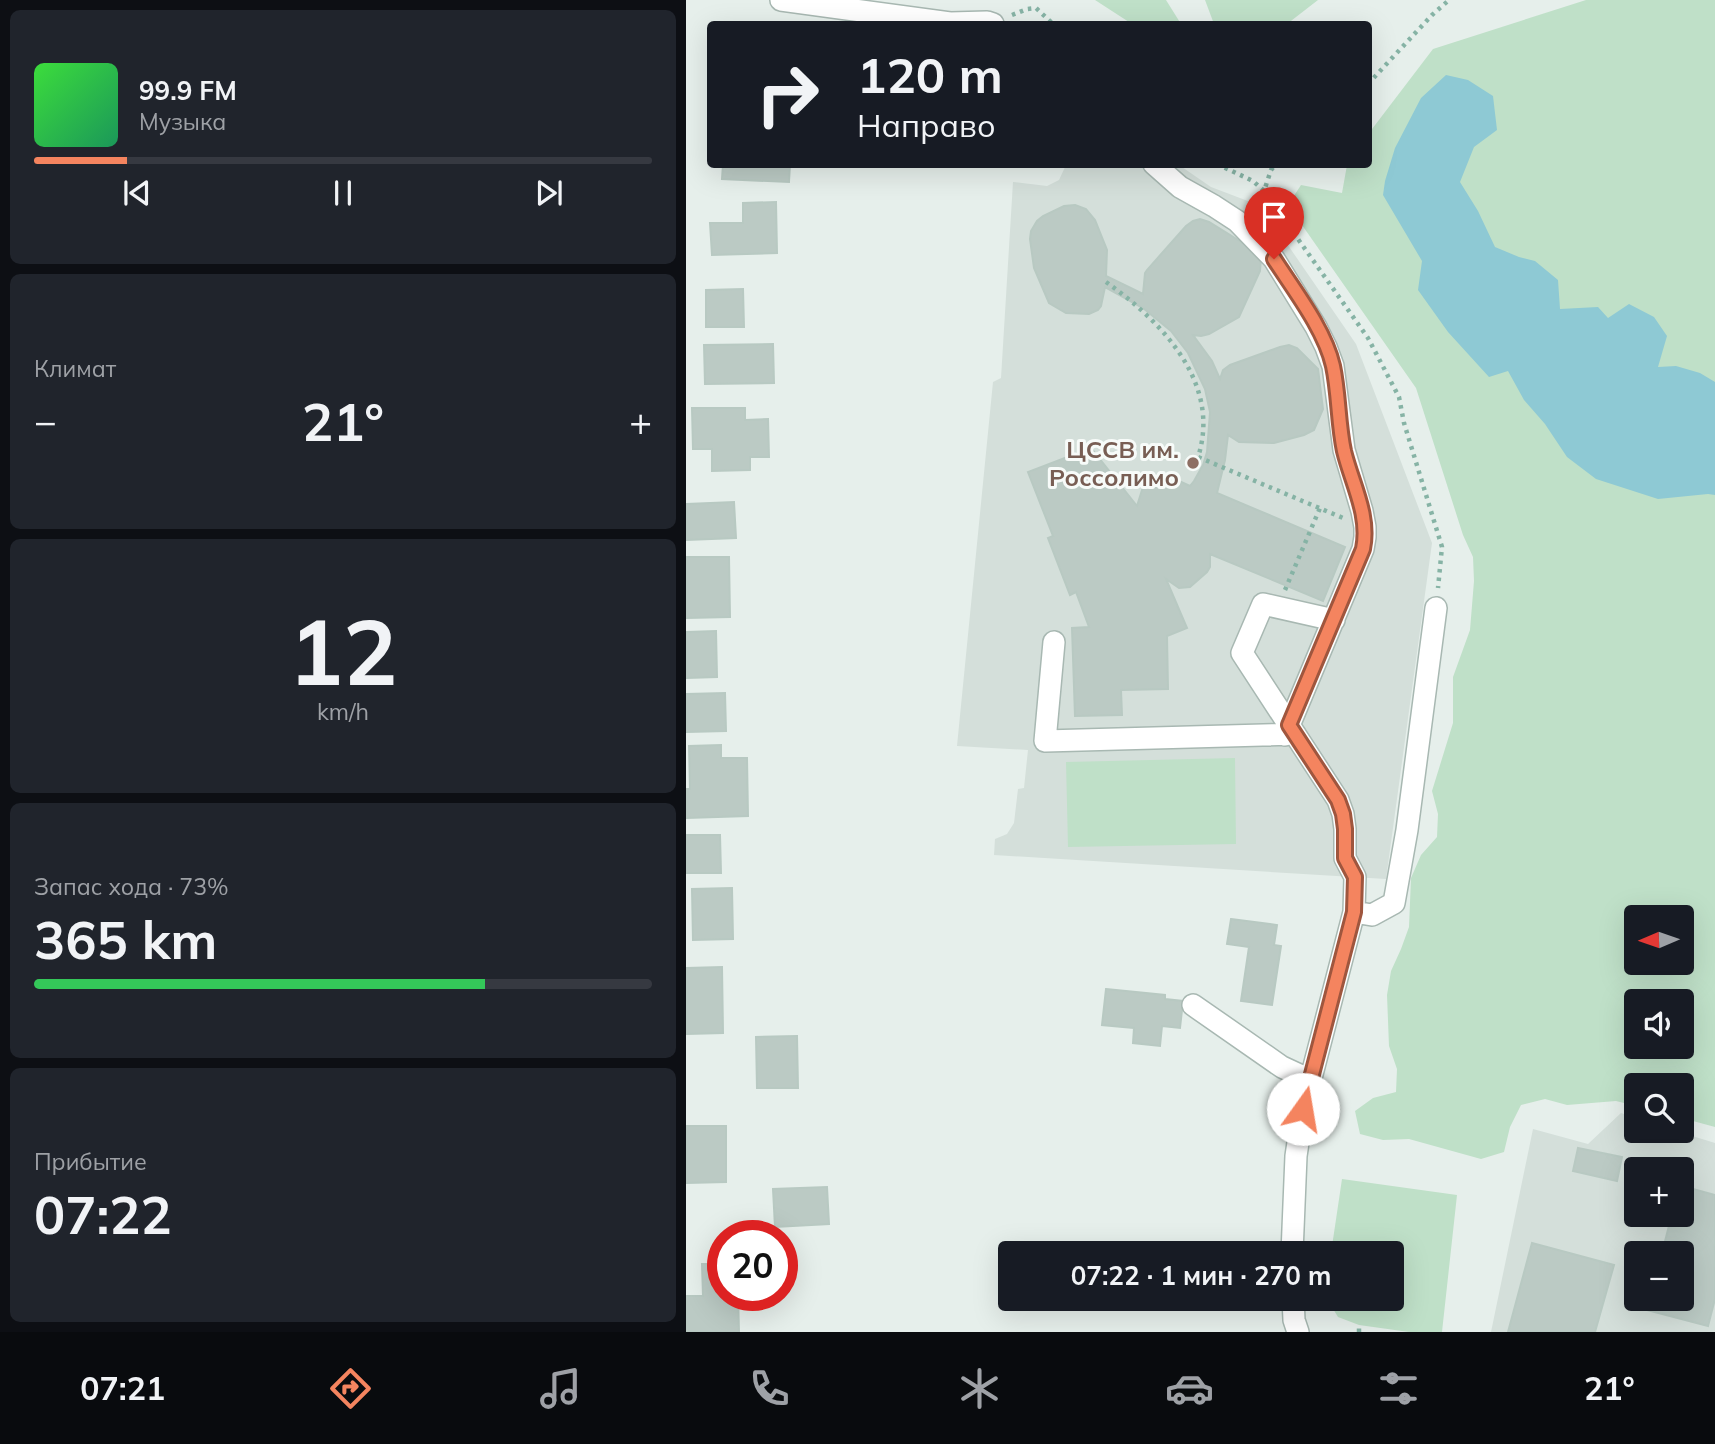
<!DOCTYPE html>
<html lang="ru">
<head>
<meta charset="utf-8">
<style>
	:root { --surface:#171b24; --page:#20242c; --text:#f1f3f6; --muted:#9ea1a6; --line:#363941; --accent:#f4845f }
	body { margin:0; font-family:Mulish,sans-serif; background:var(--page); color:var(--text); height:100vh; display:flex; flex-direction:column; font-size:26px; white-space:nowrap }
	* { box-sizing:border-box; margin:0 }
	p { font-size:23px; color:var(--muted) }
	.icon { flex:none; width:38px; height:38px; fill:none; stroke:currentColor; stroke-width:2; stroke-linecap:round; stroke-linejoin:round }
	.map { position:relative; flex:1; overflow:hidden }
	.side { display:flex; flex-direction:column; gap:10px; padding:10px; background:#0d0f14; width:686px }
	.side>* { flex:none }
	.top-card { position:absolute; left:21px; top:21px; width:665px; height:147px; border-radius:7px; box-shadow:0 7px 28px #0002; background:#171b24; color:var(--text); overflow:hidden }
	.needle { width:46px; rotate:268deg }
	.controls { position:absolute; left:938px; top:905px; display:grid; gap:14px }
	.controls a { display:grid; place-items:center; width:70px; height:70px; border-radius:7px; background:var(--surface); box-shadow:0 7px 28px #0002; font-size:35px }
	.speed { position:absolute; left:21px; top:1220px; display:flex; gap:14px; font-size:35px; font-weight:700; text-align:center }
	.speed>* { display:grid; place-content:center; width:91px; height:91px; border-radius:50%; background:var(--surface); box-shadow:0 7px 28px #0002; line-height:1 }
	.speed .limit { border:10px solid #d22; background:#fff; color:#111 }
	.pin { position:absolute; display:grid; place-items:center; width:60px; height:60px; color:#fff; margin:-72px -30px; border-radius:50% 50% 50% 0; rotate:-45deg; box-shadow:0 0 7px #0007 }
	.pin .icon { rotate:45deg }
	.me { position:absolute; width:77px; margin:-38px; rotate:13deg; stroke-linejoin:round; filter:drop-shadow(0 0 5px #0008) }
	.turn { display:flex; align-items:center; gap:24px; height:147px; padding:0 35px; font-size:32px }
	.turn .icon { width:91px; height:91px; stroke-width:2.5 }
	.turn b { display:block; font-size:49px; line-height:60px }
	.big { font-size:52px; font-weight:700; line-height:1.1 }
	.side .tile { flex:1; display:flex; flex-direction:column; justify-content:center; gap:10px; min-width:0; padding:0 24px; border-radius:10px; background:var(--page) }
	.side .dial { align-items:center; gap:0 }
	.dial b { font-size:91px; line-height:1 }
	.song { display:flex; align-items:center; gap:21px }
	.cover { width:84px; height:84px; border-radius:10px; background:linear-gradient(135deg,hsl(120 70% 55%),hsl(150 70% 35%)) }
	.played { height:7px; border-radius:4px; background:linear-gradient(90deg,var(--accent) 15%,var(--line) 15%) }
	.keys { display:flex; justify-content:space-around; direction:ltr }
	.heat { display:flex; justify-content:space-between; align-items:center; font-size:38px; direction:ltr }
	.charge { height:10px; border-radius:5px; background:linear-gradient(90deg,#34c759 73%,var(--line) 0) }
	.trip { position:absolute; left:312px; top:1241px; width:406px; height:70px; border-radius:7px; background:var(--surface); box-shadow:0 7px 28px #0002; font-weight:700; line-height:70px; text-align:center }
	.tab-bar { display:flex; height:112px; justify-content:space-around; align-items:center; background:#090b0e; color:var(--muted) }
	.tab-bar .icon { width:49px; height:49px }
	.tab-bar .current { color:var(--accent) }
	.tab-bar b { font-size:32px; color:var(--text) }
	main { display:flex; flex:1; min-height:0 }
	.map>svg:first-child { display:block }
</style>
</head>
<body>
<main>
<section class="side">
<div class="tile">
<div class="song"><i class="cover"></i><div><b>99.9 FM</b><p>Музыка</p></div></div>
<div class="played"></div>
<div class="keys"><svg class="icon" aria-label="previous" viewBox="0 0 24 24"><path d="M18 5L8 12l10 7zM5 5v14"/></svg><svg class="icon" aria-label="pause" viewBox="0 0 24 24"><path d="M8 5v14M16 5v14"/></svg><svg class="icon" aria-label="next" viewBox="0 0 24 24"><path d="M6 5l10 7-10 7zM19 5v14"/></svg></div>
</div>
<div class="tile"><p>Климат</p>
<div class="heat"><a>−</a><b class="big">21°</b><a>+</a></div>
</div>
<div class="tile dial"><b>12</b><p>km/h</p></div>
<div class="tile"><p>Запас хода · 73%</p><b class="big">365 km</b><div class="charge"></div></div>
<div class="tile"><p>Прибытие</p><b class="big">07:22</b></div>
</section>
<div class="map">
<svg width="1029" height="1332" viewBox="0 0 1029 1332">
	<rect width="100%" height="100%" fill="#e6efeb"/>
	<path fill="#d4dfda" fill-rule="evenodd" d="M 380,165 L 493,165 L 525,187 L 575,206 L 670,344 L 746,543 L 700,879 L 308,855 L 309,839 L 321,834 L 328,823 L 332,789 L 338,788 L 342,750 L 271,746 L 307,382 L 315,378 L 327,182 L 361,186 L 373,180 Z
		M 935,1113 L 950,1118 L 950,1130 L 990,1131 L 1029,1143 L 1029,1332 L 805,1332 L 847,1129 L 902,1144 ZM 950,1169 L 996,1169 L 996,1214 L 950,1214 ZM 950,1253 L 996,1253 L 996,1298 L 950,1298 Z"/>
	<path fill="#bfe0c8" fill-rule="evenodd" d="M 409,0 L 480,0 L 495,24 L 446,24 Z
		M 519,0 L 632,0 L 601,24 L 528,24 Z
		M 900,0 L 1029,0 L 1029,1127 L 996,1118 L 996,1085 L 950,1085 L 950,1106 L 930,1101 L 881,1105 L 859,1099 L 835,1105 L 824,1127 L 818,1152 L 795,1159 L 723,1139 L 697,1140 L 674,1134 L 669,1111 L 687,1098 L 710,1092 L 711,1069 L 703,1046 L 701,995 L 705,971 L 715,949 L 723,927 L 725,878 L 735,855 L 751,837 L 752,814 L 746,791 L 767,723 L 767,677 L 784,630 L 788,581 L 787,557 L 777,535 L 730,388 L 602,205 L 615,185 L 656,193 L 661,165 L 682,164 L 683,133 L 747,49 ZM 950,917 L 996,917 L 996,962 L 950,962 ZM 950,1001 L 996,1001 L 996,1046 L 950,1046 Z
		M 549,758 L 550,844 L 382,847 L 380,762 Z
		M 656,1179 L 771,1195 L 756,1332 L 723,1332 L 673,1325 L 652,1317 L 641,1299 L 705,1298 L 705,1253 L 645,1253 Z"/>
	<path fill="#8ec9d4" d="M 760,75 L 782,80 L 807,96 L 811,130 L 788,147 L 774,182 L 792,211 L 809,247 L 833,257 L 849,261 L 872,280 L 874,309 L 912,307 L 922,318 L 943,304 L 968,317 L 981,336 L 972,367 L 990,366 L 1014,373 L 1029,382 L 1029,495 L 1022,494 L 972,499 L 910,479 L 881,457 L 859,424 L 838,400 L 822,371 L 803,377 L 762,332 L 732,290 L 736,261 L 697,195 L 699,181 L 709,148 L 735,98 Z"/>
	<path fill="#bbcac4" stroke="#b8c9c2" stroke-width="2" d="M 37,164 L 104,164 L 103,182 L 36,179 Z
		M 90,202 L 91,253 L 26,255 L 24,223 L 57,223 L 57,203 Z
		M 389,205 L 400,209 L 409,220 L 421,250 L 420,276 L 457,294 L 459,273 L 461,270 L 500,226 L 507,221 L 514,219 L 523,222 L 565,248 L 575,258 L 574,271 L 553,317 L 523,334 L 515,336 L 507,335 L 526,361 L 534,379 L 537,370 L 544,365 L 594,347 L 603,345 L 611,348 L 632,369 L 637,409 L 628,430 L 618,435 L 588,443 L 553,442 L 542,435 L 539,460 L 531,493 L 659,547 L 637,601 L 524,554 L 524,567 L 521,572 L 504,587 L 493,588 L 480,579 L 501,628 L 481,636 L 482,689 L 435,690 L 436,715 L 389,716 L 386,628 L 403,627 L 390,592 L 384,595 L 362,538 L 367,536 L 342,472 L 405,448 L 451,506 L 457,487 L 464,483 L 491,480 L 504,486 L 508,481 L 517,465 L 521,452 L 524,412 L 519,389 L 502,353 L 485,331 L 457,308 L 419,287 L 415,306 L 412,310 L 403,314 L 380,313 L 363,303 L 348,268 L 344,239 L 345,231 L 351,221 L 357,216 L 378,206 Z
		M 57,289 L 58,327 L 20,327 L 20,290 Z
		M 87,344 L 88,383 L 19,384 L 18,345 Z
		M 6,408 L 59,408 L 59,420 L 82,419 L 83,457 L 64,457 L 64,470 L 26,471 L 26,449 L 7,449 Z
		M 48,502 L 50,538 L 0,540 L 0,504 Z
		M 0,557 L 43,557 L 44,617 L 0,618 Z
		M 30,631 L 31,677 L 0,678 L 0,632 Z
		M 39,693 L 40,731 L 0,732 L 0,694 Z
		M 35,745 L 35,758 L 61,758 L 62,816 L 0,818 L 0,789 L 4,789 L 3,746 Z
		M 0,835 L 34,835 L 35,873 L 0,873 Z
		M 46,888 L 47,939 L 7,940 L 6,889 Z
		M 545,919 L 591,925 L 588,945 L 595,946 L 586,1005 L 555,1001 L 563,947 L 541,944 Z
		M 36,967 L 37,1033 L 0,1034 L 0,968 Z
		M 420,989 L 479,995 L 479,999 L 497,1001 L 494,1028 L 476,1026 L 474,1046 L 447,1043 L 448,1028 L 416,1025 Z
		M 111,1036 L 112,1088 L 71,1088 L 70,1037 Z
		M 0,1126 L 40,1126 L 40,1182 L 0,1183 Z
		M 892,1148 L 936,1157 L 931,1181 L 887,1171 Z
		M 996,1186 L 1029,1195 L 1029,1299 L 1022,1326 L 961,1310 L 964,1298 L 996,1298 L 996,1253 L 976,1253 L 986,1214 L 996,1214 Z
		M 141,1187 L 143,1224 L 89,1227 L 87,1189 Z
		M 846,1243 L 928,1265 L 909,1332 L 822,1332 Z
		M 16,1264 L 37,1264 L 37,1295 L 52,1295 L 53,1332 L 0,1332 L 0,1296 L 17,1296 Z"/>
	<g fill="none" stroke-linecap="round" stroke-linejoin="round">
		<g stroke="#a8b8b2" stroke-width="24">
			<path id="minor" d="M 95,0 L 264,23 L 301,22 L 307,24
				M 468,164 L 494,187 L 528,206 L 551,221 L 588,259 L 630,327 L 640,347 L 647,366 L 658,450 L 676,511 L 679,527 L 679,537 L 677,549 L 599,735
				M 368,642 L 359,741 L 609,734
				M 668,912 L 686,915 L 708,903 L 721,830 L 750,608
				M 507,1005 L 596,1067 L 624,1080
				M 606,1253 L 610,1156 L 617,1109 L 668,912 L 669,877 L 659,858 L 659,829 L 657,814 L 652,800 L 556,653 L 577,604 L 648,620
				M 607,1298 L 608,1320 L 612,1332"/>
		</g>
		<path stroke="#86b3a5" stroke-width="4.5" stroke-dasharray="3.5 5" stroke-linecap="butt" d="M 326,15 L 341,9 L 350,8 L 367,24
			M 682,84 L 746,15 L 763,0
			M 531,164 L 567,181 L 578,191 L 585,170 L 590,164
			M 578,191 L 682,338 L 713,397 L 718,423 L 756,547 L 752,588
			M 420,282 C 475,321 536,383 512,457 L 657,518
			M 599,590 L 634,508
			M 673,1332 L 673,1325"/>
		<use href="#minor" stroke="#fff" stroke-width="21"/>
	</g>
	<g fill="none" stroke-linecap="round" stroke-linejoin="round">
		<g stroke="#9f563e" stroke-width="18">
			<path id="route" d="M 588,259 C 608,290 639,330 647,366 C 653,394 652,423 658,451 C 666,484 684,515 677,549 L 603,725 L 652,800 L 657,814 L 659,829 L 659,858 L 669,877 L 668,912 L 617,1109"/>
		</g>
		<use href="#route" stroke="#f4845f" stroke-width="12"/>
	</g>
	<circle fill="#8d6e63" stroke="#f7fbf9" stroke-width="2.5" cx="507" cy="463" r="7"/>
	<g text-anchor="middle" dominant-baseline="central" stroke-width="6" stroke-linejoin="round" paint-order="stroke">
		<g font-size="24" font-weight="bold" fill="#785e54" stroke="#f7fbf9" text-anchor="end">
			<text x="493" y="449">ЦССВ им.<tspan x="493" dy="28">Россолимо</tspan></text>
		</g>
	</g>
</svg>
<div class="controls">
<a><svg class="needle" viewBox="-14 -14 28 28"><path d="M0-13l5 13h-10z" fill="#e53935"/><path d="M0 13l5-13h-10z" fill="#9ea1a6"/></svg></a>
<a><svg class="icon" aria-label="sound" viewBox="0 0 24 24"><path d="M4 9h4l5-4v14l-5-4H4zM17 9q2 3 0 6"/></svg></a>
<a><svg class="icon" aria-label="search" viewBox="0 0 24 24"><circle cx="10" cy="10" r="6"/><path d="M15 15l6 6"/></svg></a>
<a>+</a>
<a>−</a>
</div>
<div class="speed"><div class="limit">20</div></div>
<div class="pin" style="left:588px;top:259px;background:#d93025"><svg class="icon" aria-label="arrive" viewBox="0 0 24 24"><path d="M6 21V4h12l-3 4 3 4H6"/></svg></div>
<svg class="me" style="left:617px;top:1109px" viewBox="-20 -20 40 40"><circle r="19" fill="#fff"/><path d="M0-13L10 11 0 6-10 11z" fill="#f4845f"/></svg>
<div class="trip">07:22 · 1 мин · 270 m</div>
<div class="top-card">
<div class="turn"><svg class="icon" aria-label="right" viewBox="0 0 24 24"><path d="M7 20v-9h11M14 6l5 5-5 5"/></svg><div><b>120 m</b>Направо</div></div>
</div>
</div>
</main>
<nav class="tab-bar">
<b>07:21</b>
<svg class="icon current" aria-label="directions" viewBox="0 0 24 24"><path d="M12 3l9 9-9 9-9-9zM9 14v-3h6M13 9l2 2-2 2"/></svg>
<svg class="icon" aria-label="music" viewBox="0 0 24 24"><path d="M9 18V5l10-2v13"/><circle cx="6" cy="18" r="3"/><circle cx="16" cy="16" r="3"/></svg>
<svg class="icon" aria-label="phone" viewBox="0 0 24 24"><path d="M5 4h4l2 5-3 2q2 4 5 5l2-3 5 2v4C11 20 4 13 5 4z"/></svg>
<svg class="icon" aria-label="climate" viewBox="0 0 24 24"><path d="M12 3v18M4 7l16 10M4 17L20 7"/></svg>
<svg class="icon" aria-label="car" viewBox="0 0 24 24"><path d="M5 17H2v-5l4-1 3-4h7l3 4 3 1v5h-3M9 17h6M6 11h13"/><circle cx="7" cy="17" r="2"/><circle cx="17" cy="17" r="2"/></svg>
<svg class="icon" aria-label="filters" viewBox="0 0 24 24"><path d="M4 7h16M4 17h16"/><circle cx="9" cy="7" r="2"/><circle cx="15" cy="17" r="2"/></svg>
<b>21°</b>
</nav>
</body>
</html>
